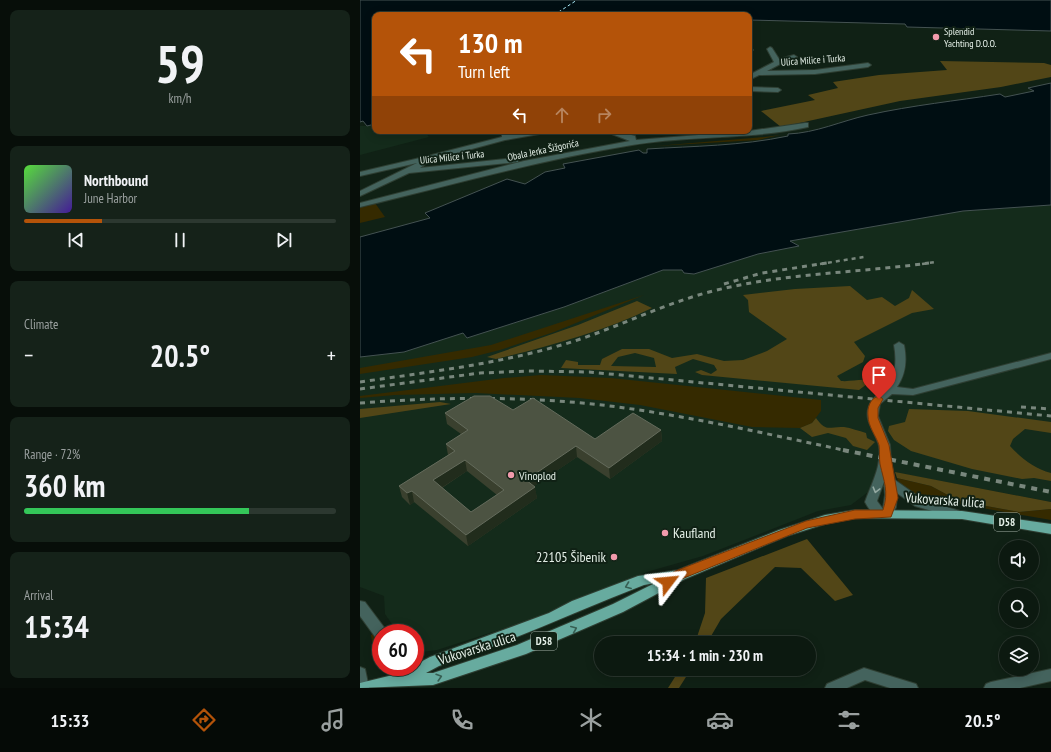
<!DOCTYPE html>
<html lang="en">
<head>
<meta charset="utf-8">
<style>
	:root { --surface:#0c1910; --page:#152219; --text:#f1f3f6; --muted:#9aa09f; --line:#2c3830; --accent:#b45309 }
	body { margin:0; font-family:"PT Sans Narrow",sans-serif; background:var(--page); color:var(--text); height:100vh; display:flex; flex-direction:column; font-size:15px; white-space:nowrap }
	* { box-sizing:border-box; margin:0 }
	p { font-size:13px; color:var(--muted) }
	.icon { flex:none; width:22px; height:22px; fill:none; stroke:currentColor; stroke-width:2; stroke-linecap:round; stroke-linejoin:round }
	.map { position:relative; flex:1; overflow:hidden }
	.sheet { display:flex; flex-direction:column; gap:10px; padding:10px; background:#070e09; width:360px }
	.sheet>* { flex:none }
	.banner { position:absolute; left:12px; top:12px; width:380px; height:122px; border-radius:8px; box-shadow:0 2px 10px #0003,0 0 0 1px var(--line); background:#b45309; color:#fff; overflow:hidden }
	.buttons { position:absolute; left:639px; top:540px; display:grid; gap:8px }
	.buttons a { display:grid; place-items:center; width:40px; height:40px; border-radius:50%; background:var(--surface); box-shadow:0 2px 10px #0003,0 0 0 1px var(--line); font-size:20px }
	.speed { position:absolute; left:12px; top:624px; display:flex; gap:8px; font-size:20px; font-weight:700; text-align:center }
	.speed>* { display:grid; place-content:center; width:52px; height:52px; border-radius:50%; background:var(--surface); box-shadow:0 2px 10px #0003,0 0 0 1px var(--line); line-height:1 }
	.speed .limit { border:6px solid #d22; background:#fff; color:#111 }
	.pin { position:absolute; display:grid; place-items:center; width:34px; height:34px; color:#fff; margin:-41px -17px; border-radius:50% 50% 50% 0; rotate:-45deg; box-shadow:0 0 4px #0007 }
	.pin .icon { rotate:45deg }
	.me { position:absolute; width:44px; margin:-22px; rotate:61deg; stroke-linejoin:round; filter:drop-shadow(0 0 3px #0008) }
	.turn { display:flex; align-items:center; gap:14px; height:84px; padding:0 20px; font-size:18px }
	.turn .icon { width:52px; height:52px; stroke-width:2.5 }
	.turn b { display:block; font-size:28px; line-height:34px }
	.lanes { display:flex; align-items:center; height:38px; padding:0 20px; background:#0003; justify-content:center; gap:20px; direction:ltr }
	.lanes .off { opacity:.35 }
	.big { font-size:30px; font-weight:800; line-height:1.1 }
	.sheet .tile { flex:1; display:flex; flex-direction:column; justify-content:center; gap:6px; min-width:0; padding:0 14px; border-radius:8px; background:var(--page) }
	.sheet .dial { align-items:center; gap:0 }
	.dial b { font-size:52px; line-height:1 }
	.song { display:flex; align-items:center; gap:12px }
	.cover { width:48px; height:48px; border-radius:6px; background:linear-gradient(135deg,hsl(110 70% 55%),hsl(260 70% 35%)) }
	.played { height:4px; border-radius:2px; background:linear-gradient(90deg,var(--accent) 25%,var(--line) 25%) }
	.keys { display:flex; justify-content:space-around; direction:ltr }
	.heat { display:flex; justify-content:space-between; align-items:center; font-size:22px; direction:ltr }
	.charge { height:6px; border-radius:3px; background:linear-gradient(90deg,#34c759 72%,var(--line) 0) }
	.trip { position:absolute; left:234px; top:636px; width:222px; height:40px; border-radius:20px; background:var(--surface); box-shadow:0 2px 10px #0003,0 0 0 1px var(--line); font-weight:800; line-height:40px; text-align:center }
	.dock { display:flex; height:64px; justify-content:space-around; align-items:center; background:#050a06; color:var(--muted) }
	.dock .icon { width:28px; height:28px }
	.dock .selected { color:var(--accent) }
	.dock b { font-size:18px; color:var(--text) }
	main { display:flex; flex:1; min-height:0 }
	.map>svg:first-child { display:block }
</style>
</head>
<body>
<main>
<section class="sheet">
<div class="tile dial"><b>59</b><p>km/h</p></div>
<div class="tile">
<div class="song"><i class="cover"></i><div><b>Northbound</b><p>June Harbor</p></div></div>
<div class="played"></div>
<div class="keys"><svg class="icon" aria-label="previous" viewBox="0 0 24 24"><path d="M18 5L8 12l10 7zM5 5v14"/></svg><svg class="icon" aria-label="pause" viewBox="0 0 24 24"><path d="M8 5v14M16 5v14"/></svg><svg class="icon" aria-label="next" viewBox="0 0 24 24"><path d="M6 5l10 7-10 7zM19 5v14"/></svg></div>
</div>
<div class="tile"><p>Climate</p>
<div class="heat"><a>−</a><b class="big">20.5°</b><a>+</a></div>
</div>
<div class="tile"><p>Range · 72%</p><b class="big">360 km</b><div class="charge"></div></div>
<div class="tile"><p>Arrival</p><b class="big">15:34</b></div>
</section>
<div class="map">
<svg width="691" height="688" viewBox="0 0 691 688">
	<rect width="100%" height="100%" fill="#102115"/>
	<path fill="#142b1b" d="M 0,126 L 15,126 L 15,131 L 64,131 L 69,137 L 0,155 Z
		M 691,205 L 691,502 L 517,469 L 508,492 L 491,505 L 458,511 L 343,556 L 290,571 L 164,622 L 77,650 L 62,652 L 55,651 L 55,633 L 38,633 L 25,614 L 24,596 L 0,587 L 0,357 L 44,352 L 103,333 L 107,338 L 204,307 L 303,270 L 322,270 L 438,246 L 430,241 L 603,211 Z"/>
	<path fill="#352a00" d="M 420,135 L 398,140 L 296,146 L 405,137 Z
		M 15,203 L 25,217 L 0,223 L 0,207 Z
		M 284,295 L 194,332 L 140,350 L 112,357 L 0,374 L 0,368 L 131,345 Z
		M 181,375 L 251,378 L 461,400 L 461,411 L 452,423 L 440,428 L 392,427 L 280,405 L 219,398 L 116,393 L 35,395 L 0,398 L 0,396 L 144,378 Z
		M 537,478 L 571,486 L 599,501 L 659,512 L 691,509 L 691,520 L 564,498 C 553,494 541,490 537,478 Z
		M 15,632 L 21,643 L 21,656 L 18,657 L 14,655 L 11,635 Z"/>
	<path fill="#524617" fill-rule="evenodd" d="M 580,61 L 684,63 L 691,65 L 691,77 L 641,87 L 540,101 L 421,127 L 401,111 L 455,100 L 448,95 L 478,88 L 473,82 L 519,75 L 587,70 Z
		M 490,286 L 507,300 L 522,297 L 535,306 L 549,298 L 552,290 L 574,309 L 552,313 L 494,342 L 505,356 L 503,362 L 477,376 L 481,381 C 491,382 503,378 511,381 L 499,390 L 342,375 L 335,372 L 341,370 L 351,374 L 357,370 L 354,365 L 333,359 L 315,367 L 317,374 L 201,368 L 206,360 L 218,362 L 218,365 L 240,365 L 242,359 L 262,349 L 289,349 L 312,358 L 337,354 L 364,361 L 383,360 L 407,351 L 427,339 L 389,312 L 388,300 L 383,295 L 435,289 ZM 275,353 L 294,358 L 296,367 L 251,366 L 258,357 Z
		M 277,301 L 292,308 C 242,332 190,346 136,359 L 127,357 L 218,325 Z
		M 80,402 L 91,404 L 0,418 L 0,409 Z
		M 549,409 L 608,411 L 691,422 L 691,433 L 665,429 L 653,439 L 650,446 C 662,459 674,468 691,473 L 691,481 L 674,478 L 662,479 L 612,469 L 551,451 L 534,440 L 528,431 L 529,426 L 545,422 Z
		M 456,418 C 467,433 469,426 484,427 C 491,428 499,431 506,433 L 507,438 L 515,442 L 507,450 L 493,446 L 486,438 L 468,433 L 452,437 L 440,428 L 452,423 Z
		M 535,472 L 691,502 L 691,509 L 659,512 L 599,501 L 571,486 L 537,478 Z
		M 447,539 L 493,595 L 475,601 L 441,568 L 415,567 L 361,619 L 347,643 L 335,643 L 345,613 L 346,578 Z
		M 320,669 L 331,669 L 319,688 L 308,688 Z"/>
	<path fill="#000e12" stroke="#445252" d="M 0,0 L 691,0 L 691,31 L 547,27 L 545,24 L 389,20 L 389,15 L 15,15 L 15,124 L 7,126 L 3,121 L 0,122 Z
		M 691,83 L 691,205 L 603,211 L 430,241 L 439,246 L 398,254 L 334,274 L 324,273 L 322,270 L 303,270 L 204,307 L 107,338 L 103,333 L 44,352 L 0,357 L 0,237 L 70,218 L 65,213 L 147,179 L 165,184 L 185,172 L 205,168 L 203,164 L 279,150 L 283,153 L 287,153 L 287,149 C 334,146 381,146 428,136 L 428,134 C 456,133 481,121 508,115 C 554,105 595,101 640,94 L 645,97 L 674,91 L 668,88 Z"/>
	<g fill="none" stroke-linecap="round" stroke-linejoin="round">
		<path stroke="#aceefb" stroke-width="1" stroke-dasharray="3 2.5" stroke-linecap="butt" d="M 194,15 L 217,0"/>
		<g stroke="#2e3e32" stroke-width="2">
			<path id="minor" d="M 410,47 L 412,48 L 419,59 L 434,55 L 437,57 L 426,61 L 407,71 L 455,70 L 508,63 L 511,65 L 508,67 L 455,74 L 399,75 L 389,80 L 389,75 L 414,62 L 407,49 Z
				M 389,48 L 393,50 L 389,53 Z
				M 389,87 L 418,88 L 421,90 L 418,92 L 389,91 Z
				M 445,123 L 448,123 L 448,127 C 390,140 330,135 272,145 C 180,160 91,185 0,207 L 0,203 L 164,161 L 270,141 L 244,131 L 256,131 L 275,136 L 276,140 L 389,131 Z
				M 142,131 L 150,131 L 149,135 L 173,131 L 189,131 L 185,133 L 145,140 L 71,160 L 60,168 L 155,158 L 158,158 L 158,162 L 49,173 L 0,196 L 0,191 L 57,163 L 0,176 L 0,172 L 64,157 L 142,137 Z
				M 539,342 L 544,345 C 547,360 546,374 537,387 L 553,389 L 691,353 L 691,359 L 553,395 L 532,394 L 520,404 L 518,416 L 530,445 L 531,463 L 535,480 L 563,500 L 600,511 L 602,514 L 600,517 L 596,518 L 555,506 L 537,493 L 536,507 L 531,517 C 518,521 511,513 505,502 C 511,484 522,466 519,446 C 516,432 503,421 509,406 C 511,399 517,395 523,390 C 536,378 537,361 534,345 ZM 524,482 L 525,495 L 523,509 L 517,501 Z
				M 0,601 L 5,602 L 26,630 L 27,633 L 21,633 L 21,640 L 16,638 L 0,616 Z
				M 0,667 L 5,669 L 9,688 L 0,688 Z
				M 30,667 L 44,667 L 47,680 L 45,684 L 40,686 L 35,684 Z
				M 504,668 L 556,684 L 558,688 L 530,688 L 505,680 L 487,688 L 465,688 L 467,684 Z
				M 691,669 L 691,681 L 660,688 L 624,688 L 626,684 L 631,682 Z"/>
		</g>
		<g stroke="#2e3e32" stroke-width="2">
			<path id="major" d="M 495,510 L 602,511 L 691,524 L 691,534 L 602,519 L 495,518 L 465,524 L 427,536 L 325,579 L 263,612 L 166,654 L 73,685 L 0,688 L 0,683 L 37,674 L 51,667 L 55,667 L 55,665 L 70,657 L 189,613 L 212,601 L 278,576 L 318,570 L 419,530 L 465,515 ZM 295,583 L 253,604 L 157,645 L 73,673 L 66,673 L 79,666 C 149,643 216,611 284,585 Z"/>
		</g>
		<use href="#minor" fill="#44635d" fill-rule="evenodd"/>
		<use href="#major" fill="#67ab9f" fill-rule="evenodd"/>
		<path stroke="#79877d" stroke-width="2.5" stroke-dasharray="4 4" stroke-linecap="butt" d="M 460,264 L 504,257
			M 562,264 L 575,262"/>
		<path stroke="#79877d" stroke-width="3" stroke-dasharray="5 5" stroke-linecap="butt" d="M 364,284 L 402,273 L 467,263
			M 0,382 C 69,372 138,364 205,344 C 255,329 302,304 353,291 C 424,273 497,273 569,263
			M 0,389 L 120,373 L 168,371 L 229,372 L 691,416
			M 0,403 C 81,397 161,396 242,405 C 325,415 407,434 488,451
			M 661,407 L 691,409"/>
		<path stroke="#79877d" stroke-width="4" stroke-dasharray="6 6" stroke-linecap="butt" d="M 483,450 L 691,492"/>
	</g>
	<path fill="#3a402e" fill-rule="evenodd" d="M 153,410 L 235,439 L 301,430 L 302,441 L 250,479 L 217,457 L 174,486 L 177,498 L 108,546 L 54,502 L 50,505 L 42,497 L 39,486 L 88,455 L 86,444 L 101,434 L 87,424 L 85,413 ZM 107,471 L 137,495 L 111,512 L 82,488 Z"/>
	<path fill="#212c1c" d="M 301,430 L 302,441 L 250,479 L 249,468 Z
		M 216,446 L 217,457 L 167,491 L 166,480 Z
		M 105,460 L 107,471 L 75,492 L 73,480 Z
		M 175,487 L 177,498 L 108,546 L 106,535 Z
		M 52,491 L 54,502 L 50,505 L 47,493 Z"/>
	<path fill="#4c5342" stroke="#646b5c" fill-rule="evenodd" d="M 114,396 L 130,396 L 153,410 L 173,398 L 235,439 L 273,413 L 301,430 L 249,468 L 216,446 L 166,480 L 175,487 L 106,535 L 52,491 L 47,493 L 39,486 L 95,451 L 86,444 L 108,430 L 85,413 ZM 105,460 L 144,490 L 111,512 L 73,480 Z"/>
	<defs><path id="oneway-chevron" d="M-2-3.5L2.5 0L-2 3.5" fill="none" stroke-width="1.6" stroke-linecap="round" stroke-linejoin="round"/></defs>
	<use stroke="#94a9a2" href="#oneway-chevron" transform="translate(516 490) rotate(105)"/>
	<g stroke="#375f53">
		<use href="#oneway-chevron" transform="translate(268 586) rotate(159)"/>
		<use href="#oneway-chevron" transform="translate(214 629) rotate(-23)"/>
		<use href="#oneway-chevron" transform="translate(79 677) rotate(-17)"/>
	</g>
	<path fill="#b45309" stroke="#753606" d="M 519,396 L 523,399 L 518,408 L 518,418 L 529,445 L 538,498 L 531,517 L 495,519 L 447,528 L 324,578 L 312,585 L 304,585 L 302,582 L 304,579 L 315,571 L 446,521 L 495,510 L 523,510 C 529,491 524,482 520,464 C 519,458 520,451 519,445 C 516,436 508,426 508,416 C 507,408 510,398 519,396 Z"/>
	<g fill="#f29aac" stroke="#102115" stroke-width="1.5">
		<circle cx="576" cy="37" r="4"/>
		<circle cx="151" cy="475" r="4"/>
		<circle cx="305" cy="533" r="4"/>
		<circle cx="254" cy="557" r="4"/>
	</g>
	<g text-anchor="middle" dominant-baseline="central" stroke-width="4" stroke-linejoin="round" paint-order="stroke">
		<g font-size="10" fill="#e4efe7" stroke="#102115" text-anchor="start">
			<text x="584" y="31">Splendid<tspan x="584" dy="12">Yachting D.O.O.</tspan></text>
		</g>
		<g font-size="10" fill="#e4efe7" stroke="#102115">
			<text transform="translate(453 60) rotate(-4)">Ulica Milice i Turka</text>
			<text transform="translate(183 150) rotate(-12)">Obala Jerka Šižgorića</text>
			<text transform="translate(92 157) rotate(-6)">Ulica Milice i Turka</text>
		</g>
		<g fill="#102115" stroke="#a4b1a8" stroke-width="1">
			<rect x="634" y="513" width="26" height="18" rx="3"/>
			<rect x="171" y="632" width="26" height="18" rx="3"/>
		</g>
		<g font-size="11" font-weight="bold" fill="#e4efe7">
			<text x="647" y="522">D58</text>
			<text x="184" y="641">D58</text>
		</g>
		<g font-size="12" fill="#e4efe7" stroke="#102115" text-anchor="start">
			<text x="159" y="475">Vinoplod</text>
		</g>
		<g font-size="14" fill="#e4efe7" stroke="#102115">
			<text transform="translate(585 500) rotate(4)">Vukovarska ulica</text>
			<text transform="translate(117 648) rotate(-18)">Vukovarska ulica</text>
		</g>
		<g font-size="14" fill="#e4efe7" stroke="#102115" text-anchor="start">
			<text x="313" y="533">Kaufland</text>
			<text x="246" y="557" text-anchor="end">22105 Šibenik</text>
		</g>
	</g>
</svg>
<div class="buttons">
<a><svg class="icon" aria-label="sound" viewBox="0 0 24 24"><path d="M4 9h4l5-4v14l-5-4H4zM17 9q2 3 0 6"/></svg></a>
<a><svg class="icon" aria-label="search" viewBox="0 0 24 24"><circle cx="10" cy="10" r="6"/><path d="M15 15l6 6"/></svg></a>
<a><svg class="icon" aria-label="layers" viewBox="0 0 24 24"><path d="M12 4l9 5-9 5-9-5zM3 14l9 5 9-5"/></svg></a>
</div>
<div class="speed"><div class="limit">60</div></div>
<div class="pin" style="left:519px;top:399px;background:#d93025"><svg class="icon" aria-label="arrive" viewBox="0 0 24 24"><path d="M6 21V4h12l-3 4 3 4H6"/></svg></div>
<svg class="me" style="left:308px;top:582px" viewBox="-20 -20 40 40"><path d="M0-17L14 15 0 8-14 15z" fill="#b45309" stroke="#fff" stroke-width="4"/></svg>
<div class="trip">15:34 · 1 min · 230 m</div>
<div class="banner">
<div class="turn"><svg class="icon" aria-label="left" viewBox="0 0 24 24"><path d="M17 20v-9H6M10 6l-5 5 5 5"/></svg><div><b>130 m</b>Turn left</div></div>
<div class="lanes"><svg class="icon" aria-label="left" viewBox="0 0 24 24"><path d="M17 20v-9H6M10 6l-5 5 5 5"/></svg><svg class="icon off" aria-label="ahead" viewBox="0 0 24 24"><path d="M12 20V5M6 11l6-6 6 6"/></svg><svg class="icon off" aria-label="right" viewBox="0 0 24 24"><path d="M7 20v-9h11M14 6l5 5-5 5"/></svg></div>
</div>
</div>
</main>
<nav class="dock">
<b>15:33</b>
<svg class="icon selected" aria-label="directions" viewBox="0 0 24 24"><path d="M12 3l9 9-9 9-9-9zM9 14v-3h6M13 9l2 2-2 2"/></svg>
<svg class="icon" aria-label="music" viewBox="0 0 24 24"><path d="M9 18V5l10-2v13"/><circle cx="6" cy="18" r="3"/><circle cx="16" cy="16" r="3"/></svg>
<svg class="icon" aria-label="phone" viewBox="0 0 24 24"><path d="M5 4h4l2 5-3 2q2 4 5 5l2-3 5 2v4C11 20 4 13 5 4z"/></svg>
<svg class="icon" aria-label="climate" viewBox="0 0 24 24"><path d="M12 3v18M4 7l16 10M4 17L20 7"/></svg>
<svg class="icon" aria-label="car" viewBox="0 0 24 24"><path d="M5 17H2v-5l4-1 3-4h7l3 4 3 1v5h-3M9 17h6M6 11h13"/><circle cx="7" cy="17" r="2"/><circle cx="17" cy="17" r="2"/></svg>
<svg class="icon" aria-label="filters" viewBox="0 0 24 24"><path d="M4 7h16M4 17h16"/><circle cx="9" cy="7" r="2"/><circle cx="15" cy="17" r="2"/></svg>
<b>20.5°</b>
</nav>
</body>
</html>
